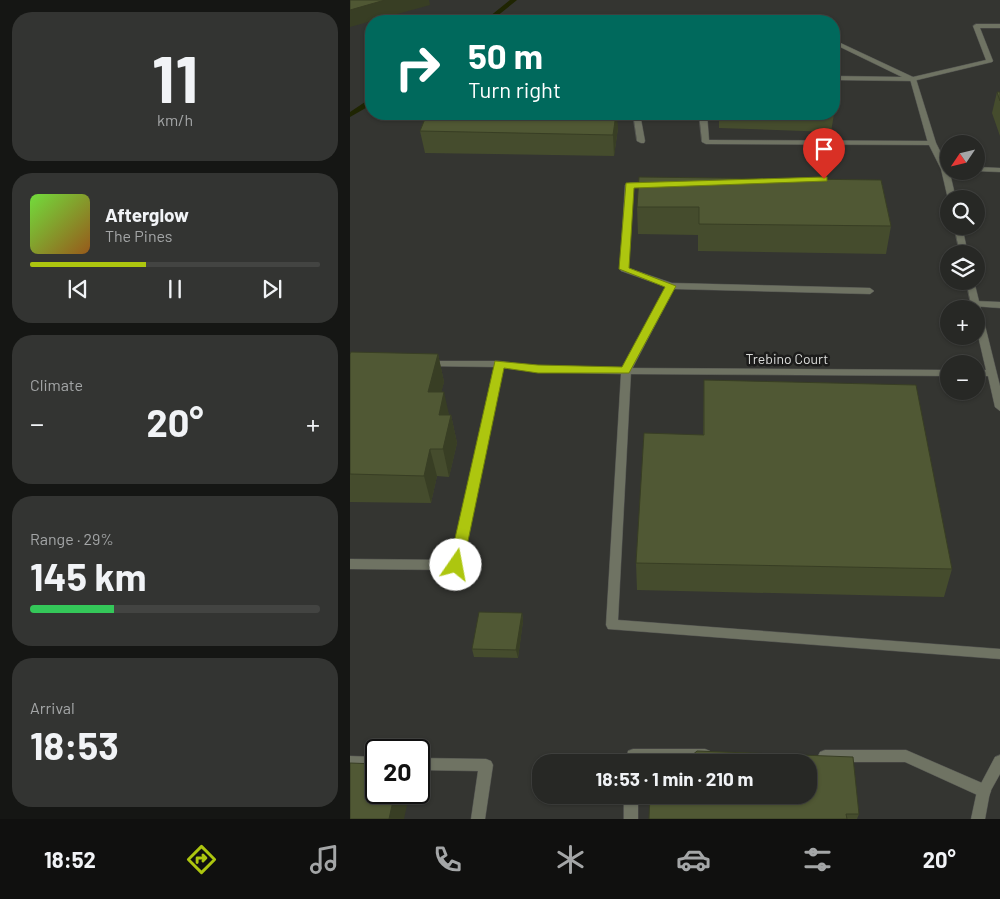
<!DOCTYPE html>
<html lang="en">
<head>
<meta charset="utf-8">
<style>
	:root { --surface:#272825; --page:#333432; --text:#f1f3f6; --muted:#a4a6a7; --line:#434442; --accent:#adc60f }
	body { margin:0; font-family:Barlow,sans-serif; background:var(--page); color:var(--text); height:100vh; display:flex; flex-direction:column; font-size:19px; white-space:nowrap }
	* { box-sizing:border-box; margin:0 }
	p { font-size:16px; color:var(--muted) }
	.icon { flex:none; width:28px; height:28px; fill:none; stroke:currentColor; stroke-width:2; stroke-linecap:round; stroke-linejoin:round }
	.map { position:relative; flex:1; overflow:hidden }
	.panel { display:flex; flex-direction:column; gap:12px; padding:12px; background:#151614; width:350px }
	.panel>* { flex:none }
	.hud { position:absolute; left:15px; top:15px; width:475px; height:105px; border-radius:20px; box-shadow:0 1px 4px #0004,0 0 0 1px var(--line); background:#00695c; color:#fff; overflow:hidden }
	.needle { width:32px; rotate:235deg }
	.controls { position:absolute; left:590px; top:135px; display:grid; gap:10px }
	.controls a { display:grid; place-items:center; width:45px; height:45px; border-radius:50%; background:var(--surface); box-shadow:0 1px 4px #0004,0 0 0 1px var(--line); font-size:25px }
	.speed { position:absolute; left:15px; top:739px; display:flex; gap:10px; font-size:25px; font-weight:700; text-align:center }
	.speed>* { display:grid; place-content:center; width:65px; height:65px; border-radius:50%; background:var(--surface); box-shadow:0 1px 4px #0004,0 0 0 1px var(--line); line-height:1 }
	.speed .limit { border:2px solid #111; border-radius:8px; background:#fff; color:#111 }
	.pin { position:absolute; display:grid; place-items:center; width:42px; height:42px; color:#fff; margin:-51px -21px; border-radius:50% 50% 50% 0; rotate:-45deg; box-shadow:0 0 5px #0007 }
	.pin .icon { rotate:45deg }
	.me { position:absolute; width:55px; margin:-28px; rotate:12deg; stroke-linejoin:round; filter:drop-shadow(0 0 4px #0008) }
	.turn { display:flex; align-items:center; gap:18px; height:105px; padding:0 20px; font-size:22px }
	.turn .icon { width:65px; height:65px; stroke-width:2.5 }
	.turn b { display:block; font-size:35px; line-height:42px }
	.big { font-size:38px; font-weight:700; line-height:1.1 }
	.panel .card { flex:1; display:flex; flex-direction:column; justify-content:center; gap:8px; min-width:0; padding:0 18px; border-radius:20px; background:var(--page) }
	.panel .dial { align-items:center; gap:0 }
	.dial b { font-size:65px; line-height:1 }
	.song { display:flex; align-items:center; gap:15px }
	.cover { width:60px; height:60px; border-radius:8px; background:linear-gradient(135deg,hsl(100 70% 55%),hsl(30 70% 35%)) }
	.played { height:5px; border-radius:2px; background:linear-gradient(90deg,var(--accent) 40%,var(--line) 40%) }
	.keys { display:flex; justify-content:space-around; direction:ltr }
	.heat { display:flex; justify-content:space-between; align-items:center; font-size:28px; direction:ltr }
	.charge { height:8px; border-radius:4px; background:linear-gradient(90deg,#34c759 29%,var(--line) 0) }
	.trip { position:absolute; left:182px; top:754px; width:285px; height:50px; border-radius:20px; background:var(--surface); box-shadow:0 1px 4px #0004,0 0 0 1px var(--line); font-weight:700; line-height:50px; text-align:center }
	.tabs { display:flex; height:80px; justify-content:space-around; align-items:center; background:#10100f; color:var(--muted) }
	.tabs .icon { width:35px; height:35px }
	.tabs .selected { color:var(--accent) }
	.tabs b { font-size:22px; color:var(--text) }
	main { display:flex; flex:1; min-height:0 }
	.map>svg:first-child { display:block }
</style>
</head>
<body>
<main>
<section class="panel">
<div class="card dial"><b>11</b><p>km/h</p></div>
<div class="card">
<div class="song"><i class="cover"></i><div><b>Afterglow</b><p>The Pines</p></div></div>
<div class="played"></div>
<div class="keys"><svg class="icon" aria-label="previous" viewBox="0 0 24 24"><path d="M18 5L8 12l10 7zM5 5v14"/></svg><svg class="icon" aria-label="pause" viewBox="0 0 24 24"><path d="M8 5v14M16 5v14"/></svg><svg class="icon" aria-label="next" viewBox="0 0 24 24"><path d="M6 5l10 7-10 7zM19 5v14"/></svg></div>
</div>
<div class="card"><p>Climate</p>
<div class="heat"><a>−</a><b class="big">20°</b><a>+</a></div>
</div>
<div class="card"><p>Range · 29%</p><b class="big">145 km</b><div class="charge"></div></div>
<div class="card"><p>Arrival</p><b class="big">18:53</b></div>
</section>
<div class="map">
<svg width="650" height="819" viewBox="0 0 650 819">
	<rect width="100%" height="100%" fill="#343531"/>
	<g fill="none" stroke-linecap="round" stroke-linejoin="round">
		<path fill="#1f2502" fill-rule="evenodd" d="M 160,0 L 167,0 L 141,21 L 134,21 Z
			M 18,100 L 21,100 L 21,105 L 0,117 L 0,112 Z"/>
		<g stroke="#525350" stroke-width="1">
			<path id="lane" d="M 626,24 L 650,24 L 650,28 L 630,28 L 643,61 L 642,62 L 563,81 L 484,80 L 484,76 L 552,77 L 484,44 L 484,40 L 563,77 L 636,60 L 623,26 Z
				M 283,114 L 290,114 L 295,141 L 294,143 L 291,143 L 287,141 Z
				M 349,114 L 357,114 L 359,140 L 582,141 L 586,143 L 582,145 L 356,144 L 352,142 Z
				M 301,182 L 305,184 L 304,186 L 283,187 L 278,268 L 322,283 L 520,288 L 524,291 L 520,294 L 324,289 L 281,371 L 268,620 L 650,649 L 650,659 L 258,629 L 256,625 L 271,374 L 187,372 L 153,368 L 110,568 L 106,570 L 0,569 L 0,559 L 101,560 L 144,367 L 77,366 L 72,363 L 74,361 L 149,361 L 187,366 L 273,368 L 316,287 L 271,271 L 270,269 L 275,185 L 279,183 Z
				M 625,301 L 650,302 L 650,308 L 622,306 L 620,304 Z
				M 283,749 L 355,749 L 360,751 L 362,755 L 360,759 L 355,761 L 276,762 L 278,751 Z
				M 475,750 L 556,750 L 639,786 L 641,791 L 639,796 L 634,798 L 555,762 L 475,762 L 470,760 L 468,756 L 470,752 Z
				M 0,756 L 26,757 L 26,769 L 0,768 Z
				M 69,758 L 136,759 L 141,761 L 143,765 L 135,819 L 121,819 L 128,771 L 69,770 Z
				M 274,795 L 288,795 L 288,819 L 274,819 Z"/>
		</g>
		<g stroke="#525350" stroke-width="1">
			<path id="street" d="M 563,77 L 566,79 L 586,143 L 599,169 L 606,199 L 598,199 L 591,169 L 578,143 L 560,79 Z
				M 626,167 L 650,168 L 650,172 L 626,171 Z
				M 604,226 L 612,226 L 618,254 L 610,254 Z
				M 616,281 L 624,281 L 650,386 L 650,411 L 645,407 L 638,376 L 626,376 L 626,370 L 636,370 L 626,327 L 626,309 L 622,309 Z
				M 276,368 L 599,370 L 599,376 L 276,374 L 271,371 Z
				M 650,755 L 650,774 L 640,792 L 635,819 L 621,819 L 627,791 L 645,757 Z"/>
		</g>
		<use href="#lane" fill="#6f7363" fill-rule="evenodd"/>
		<use href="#street" fill="#6f7363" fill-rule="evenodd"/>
	</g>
	<path fill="#454c2d" d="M 647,92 L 650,92 L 650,136 L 642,113 Z
		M 369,114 L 484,114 L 481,132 L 369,128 Z
		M 268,128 L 264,156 L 75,153 L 70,131 Z
		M 531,180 L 541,226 L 536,254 L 348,251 L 348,235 L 288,234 L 287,207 Z
		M 0,354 L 88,354 L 94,382 L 91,392 L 99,415 L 101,415 L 107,443 L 99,477 L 87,476 L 81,503 L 0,502 Z
		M 354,380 L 602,569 L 594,597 L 287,590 L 286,563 L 353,435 Z
		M 172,613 L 173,621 L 168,658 L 124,657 L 122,649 Z
		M 300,795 L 509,814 L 507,819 L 299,819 Z"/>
	<path fill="#383e24" d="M 35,0 L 79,0 L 80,5 L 0,27 L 0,10 Z
		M 266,114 L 267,114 L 268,128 L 264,156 L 263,135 Z
		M 88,354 L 94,382 L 84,420 L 78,392 Z
		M 94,392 L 100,419 L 101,415 L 107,443 L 99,477 L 93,449 L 89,415 Z
		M 80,449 L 87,476 L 81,503 L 74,476 Z
		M 172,613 L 173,621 L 168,658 L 166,650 Z
		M 45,792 L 60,792 L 54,819 L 39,819 Z"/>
	<path fill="#505834" stroke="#383e24" d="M 0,0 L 35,0 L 0,10 Z
		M 647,92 L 650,92 L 650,101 Z
		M 77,114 L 266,114 L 263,135 L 70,131 Z
		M 289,177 L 531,180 L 541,226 L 349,224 L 349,207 L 287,207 Z
		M 1,352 L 88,354 L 78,392 L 94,392 L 89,415 L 101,415 L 93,449 L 80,449 L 74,476 L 0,474 L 0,354 Z
		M 354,380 L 566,385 L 602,569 L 286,563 L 294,433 L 354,435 Z
		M 129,612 L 172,613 L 166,650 L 122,649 Z
		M 347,751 L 503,757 L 509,814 L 496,814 L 497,819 L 299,819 L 300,795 L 459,795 L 459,762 L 334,762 Z
		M 0,763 L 26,764 L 26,792 L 45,792 L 39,819 L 0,819 Z"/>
	<path fill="#adc60f" stroke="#70810a" d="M 474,177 L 477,177 L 477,181 L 284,188 L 279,268 L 326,286 L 279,373 L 188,373 L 154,368 L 113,565 L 111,568 L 101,568 L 99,565 L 145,361 L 188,365 L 272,367 L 315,287 L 269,269 L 276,183 Z"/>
	<g text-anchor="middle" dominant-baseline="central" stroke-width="5" stroke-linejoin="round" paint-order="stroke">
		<g font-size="14" fill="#dcdddb" stroke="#1c1c1b">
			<text x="437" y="358">Trebino Court</text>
		</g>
	</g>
</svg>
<div class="controls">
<a><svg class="needle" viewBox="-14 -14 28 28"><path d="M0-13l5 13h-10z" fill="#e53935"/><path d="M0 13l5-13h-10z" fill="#a4a6a7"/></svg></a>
<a><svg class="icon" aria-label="search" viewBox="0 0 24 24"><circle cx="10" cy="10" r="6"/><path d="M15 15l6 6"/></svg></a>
<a><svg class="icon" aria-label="layers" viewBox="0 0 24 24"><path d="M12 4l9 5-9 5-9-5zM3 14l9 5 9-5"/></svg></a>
<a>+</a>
<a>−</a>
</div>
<div class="speed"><div class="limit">20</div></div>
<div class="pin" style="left:474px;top:179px;background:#d93025"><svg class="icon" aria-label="arrive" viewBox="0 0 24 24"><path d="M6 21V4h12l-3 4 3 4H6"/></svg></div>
<svg class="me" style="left:106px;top:565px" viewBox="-20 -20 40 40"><circle r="19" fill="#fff"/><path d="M0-13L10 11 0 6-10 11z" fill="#adc60f"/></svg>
<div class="trip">18:53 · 1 min · 210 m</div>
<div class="hud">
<div class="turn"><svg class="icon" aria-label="right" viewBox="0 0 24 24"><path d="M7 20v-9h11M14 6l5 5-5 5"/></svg><div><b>50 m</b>Turn right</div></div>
</div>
</div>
</main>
<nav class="tabs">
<b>18:52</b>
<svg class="icon selected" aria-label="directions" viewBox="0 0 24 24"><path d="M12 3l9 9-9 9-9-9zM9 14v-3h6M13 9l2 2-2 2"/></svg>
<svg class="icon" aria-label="music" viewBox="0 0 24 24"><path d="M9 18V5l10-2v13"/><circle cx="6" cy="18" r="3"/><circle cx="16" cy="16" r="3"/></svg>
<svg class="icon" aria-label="phone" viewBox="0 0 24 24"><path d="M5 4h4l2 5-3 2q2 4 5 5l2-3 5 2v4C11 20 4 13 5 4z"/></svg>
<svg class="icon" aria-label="climate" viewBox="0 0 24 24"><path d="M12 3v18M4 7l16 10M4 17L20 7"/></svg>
<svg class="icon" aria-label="car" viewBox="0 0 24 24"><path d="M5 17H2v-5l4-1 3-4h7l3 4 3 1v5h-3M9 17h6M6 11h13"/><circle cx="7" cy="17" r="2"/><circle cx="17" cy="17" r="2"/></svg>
<svg class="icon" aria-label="filters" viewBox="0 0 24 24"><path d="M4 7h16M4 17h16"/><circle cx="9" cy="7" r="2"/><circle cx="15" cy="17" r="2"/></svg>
<b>20°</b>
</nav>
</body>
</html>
